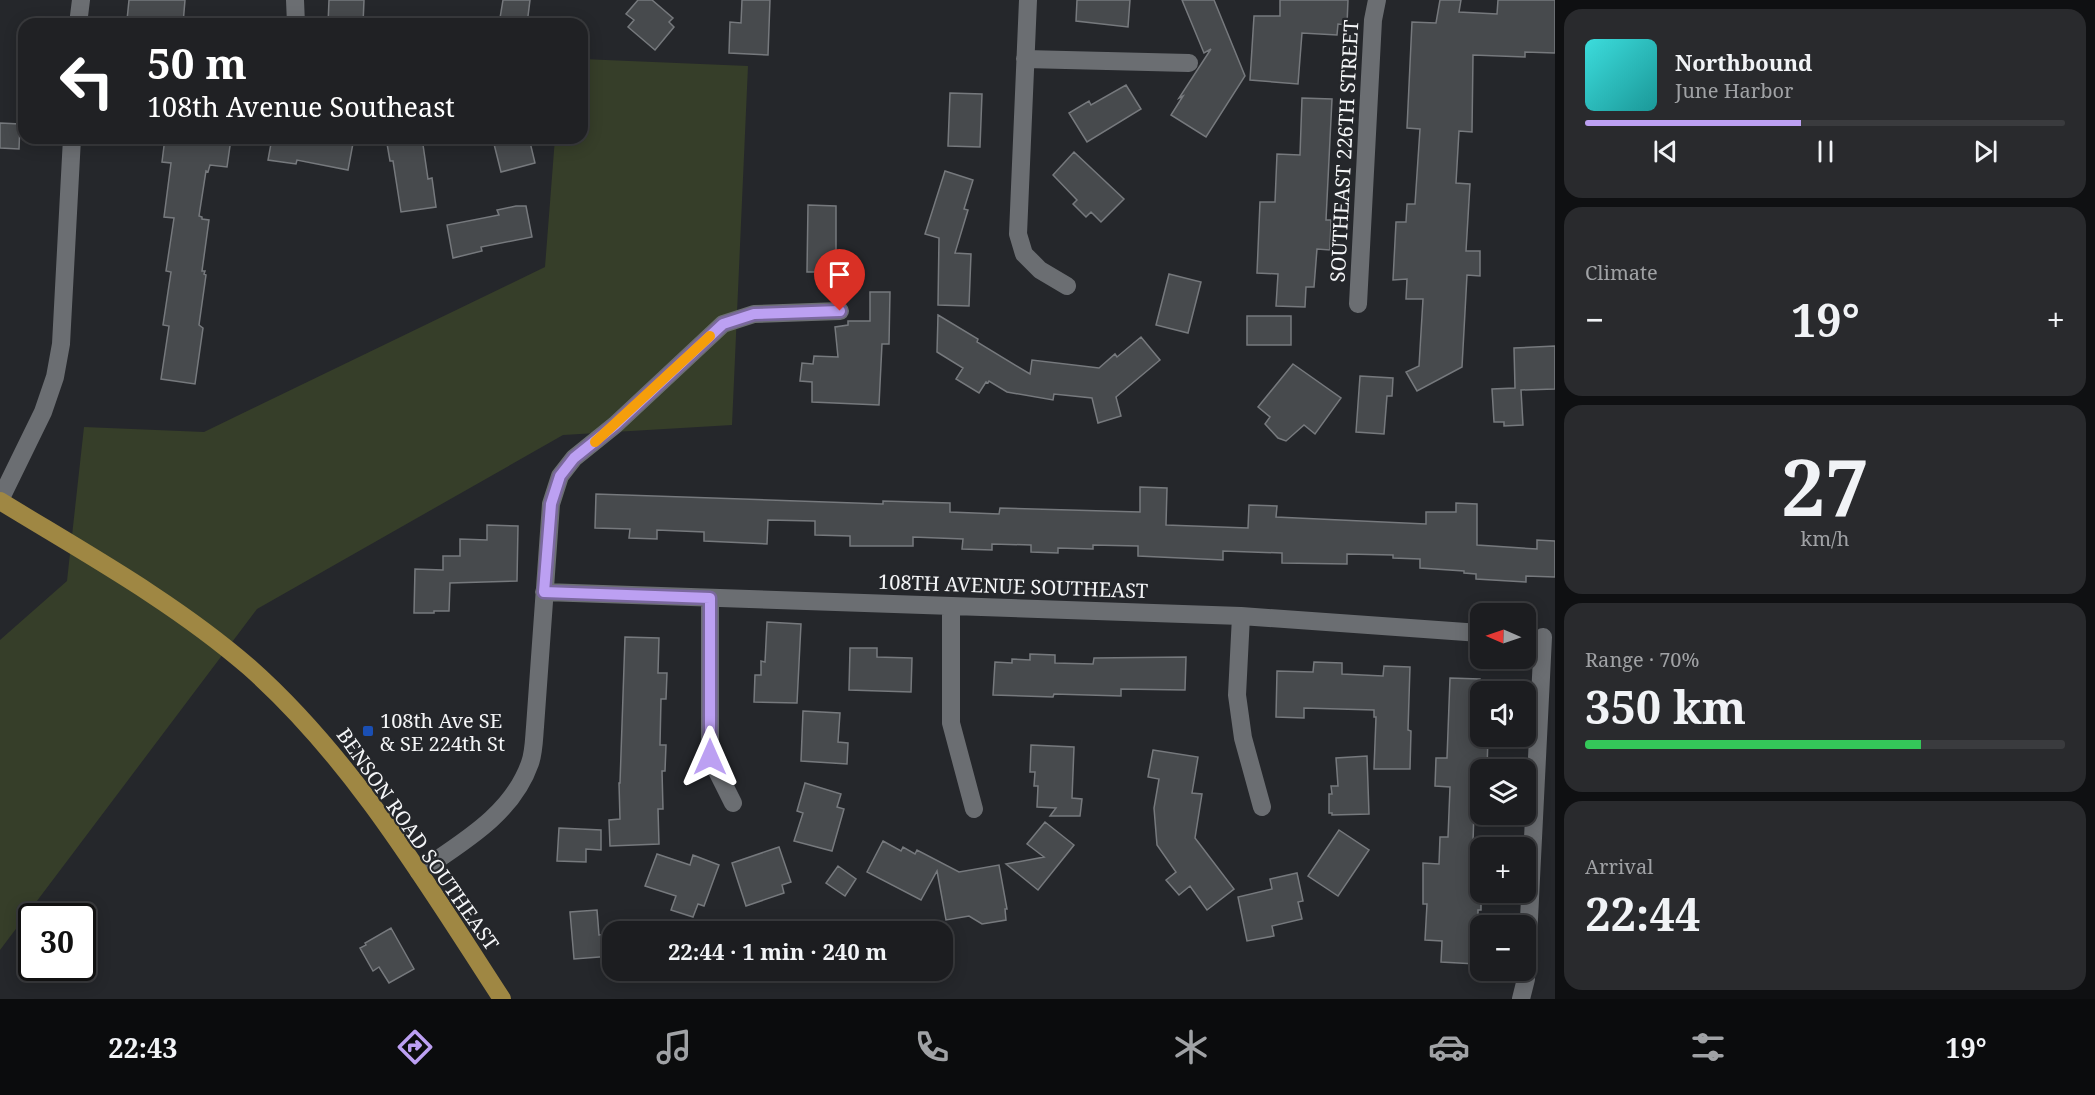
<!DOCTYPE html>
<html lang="en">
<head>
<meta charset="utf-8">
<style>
	:root { --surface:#1c1d20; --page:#292a2d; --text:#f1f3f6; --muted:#a0a2a5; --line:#3a3b3e; --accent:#bca0f2 }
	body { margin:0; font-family:"Noto Serif",serif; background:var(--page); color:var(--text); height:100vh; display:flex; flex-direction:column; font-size:22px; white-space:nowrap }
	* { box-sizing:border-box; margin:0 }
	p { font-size:20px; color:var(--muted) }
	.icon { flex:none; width:33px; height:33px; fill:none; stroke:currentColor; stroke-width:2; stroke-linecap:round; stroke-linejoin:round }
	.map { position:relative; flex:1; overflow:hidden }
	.side { display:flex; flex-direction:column; gap:9px; padding:9px; background:#0f1012; width:540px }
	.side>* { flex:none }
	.top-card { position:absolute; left:18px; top:18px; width:570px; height:126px; border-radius:18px; box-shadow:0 3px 15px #0003,0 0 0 2px var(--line); background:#202124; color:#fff; overflow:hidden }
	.needle { width:39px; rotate:272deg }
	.controls { position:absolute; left:1470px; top:603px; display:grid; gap:12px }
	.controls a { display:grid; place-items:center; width:66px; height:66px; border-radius:12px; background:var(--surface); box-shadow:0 3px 15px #0003,0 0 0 2px var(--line); font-size:30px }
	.speed { position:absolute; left:18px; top:903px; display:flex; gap:12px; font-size:30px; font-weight:700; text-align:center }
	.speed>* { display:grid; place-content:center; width:78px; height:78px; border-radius:50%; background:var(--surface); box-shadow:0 3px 15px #0003,0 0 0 2px var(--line); line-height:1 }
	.speed .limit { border:3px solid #111; border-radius:9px; background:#fff; color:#111 }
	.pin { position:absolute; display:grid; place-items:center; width:51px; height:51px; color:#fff; margin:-62px -26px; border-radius:50% 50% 50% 0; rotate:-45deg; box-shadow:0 0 6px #0007 }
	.pin .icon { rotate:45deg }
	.me { position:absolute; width:66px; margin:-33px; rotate:0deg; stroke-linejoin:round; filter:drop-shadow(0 0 4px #0008) }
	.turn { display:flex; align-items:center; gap:21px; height:126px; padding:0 30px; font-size:27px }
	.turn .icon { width:78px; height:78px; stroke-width:2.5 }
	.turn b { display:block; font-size:42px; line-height:51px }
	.big { font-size:45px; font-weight:700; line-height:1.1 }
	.side .widget { flex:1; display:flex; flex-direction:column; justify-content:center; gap:9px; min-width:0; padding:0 21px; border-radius:18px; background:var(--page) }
	.side .dial { align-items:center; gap:0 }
	.dial b { font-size:78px; line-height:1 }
	.song { display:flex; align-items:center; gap:18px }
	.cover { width:72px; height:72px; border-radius:9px; background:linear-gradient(135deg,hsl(180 70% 55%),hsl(180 70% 35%)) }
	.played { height:6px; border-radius:3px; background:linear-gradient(90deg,var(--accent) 45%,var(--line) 45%) }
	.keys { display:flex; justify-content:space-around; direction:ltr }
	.heat { display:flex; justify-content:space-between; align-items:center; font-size:33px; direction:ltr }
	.charge { height:9px; border-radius:4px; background:linear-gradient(90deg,#34c759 70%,var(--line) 0) }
	.trip { position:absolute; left:602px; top:921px; width:351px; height:60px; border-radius:18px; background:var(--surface); box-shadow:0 3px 15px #0003,0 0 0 2px var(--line); font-weight:700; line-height:60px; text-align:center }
	.menu { display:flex; height:96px; justify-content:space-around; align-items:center; background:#0b0c0d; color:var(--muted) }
	.menu .icon { width:42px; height:42px }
	.menu .on { color:var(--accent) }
	.menu b { font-size:27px; color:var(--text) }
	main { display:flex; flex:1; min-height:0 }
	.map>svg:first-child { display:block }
</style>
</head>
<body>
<main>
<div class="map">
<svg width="1555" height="999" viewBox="0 0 1555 999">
	<rect width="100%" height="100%" fill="#25272b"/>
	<path fill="#363e29" d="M 582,59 L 748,66 L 732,425 L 563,435 L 257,609 L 0,950 L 0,640 L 67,581 L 84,427 L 204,432 L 545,267 L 555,138 L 582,138 Z"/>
	<path fill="#474a4d" stroke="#76797d" stroke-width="1.5" d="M 129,0 L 185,0 L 183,24 L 127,20 Z
		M 329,0 L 364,0 L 363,24 L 328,24 Z
		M 503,0 L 530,0 L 527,24 L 499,24 Z
		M 638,0 L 652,0 L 673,18 L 669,22 L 674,27 L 655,50 L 628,27 L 634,20 L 626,14 Z
		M 742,0 L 770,0 L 768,55 L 729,53 L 730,22 L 741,23 Z
		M 1077,0 L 1130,0 L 1128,27 L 1076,21 Z
		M 1182,0 L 1214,0 L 1245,76 L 1206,137 L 1171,115 L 1183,96 L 1179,98 L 1211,49 L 1204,53 Z
		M 1280,0 L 1348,0 L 1347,25 L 1338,24 L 1337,35 L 1302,33 L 1298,84 L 1250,80 L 1254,16 L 1280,16 Z
		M 1440,0 L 1461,0 L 1459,12 L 1497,14 L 1498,0 L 1555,0 L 1555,53 L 1525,52 L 1525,57 L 1473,55 L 1472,132 L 1459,131 L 1456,183 L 1470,184 L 1466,251 L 1480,251 L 1480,276 L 1467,275 L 1462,367 L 1417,391 L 1406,372 L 1419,366 L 1423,299 L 1406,299 L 1407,279 L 1393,280 L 1396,222 L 1406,222 L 1407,204 L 1415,204 L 1420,129 L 1407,128 L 1412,22 L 1436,23 Z
		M 1126,85 L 1141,109 L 1087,142 L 1069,113 L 1089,101 L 1091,105 Z
		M 950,93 L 982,94 L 980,147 L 948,146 Z
		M 1302,98 L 1332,99 L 1326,220 L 1331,220 L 1330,250 L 1317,249 L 1314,287 L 1306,287 L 1305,307 L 1276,306 L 1278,274 L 1257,273 L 1260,202 L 1275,202 L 1277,154 L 1300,155 Z
		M 0,123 L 20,124 L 19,149 L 0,148 Z
		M 165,138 L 231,139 L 227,167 L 210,165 L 208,172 L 206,171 L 199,216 L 202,217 L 202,219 L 209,220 L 202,271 L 205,271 L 204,274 L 206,275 L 199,325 L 203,328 L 195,384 L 161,379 L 169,326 L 163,325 L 171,272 L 166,271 L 174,218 L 164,217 L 171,163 L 162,162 Z
		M 272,138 L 354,138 L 348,170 L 297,160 L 296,164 L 268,160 Z
		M 386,138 L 422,138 L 428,179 L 432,178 L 436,207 L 401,212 L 393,161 L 390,161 Z
		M 497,138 L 529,138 L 535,163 L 501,172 L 494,144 L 498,143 Z
		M 1074,152 L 1124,199 L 1101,222 L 1091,212 L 1086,217 L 1073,204 L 1077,200 L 1053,175 Z
		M 945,171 L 973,180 L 964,209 L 968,210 L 955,253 L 971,254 L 969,306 L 938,305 L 939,238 L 925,234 Z
		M 808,205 L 836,206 L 836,251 L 844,251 L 843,281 L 817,281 L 817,272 L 807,272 Z
		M 516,206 L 526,206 L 532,237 L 481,247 L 482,251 L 453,258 L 447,225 L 499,215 L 497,210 Z
		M 1169,274 L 1201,282 L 1188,333 L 1156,325 Z
		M 870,292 L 890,292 L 889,344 L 882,344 L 879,405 L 812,402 L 812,382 L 800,381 L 802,363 L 813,364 L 814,356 L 838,357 L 835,327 L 848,325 L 848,321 L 870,321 Z
		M 938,315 L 978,339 L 977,342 L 1030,374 L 1032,360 L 1099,368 L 1115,354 L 1117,357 L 1141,337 L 1160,360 L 1116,397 L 1121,416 L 1098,423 L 1092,398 L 1054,394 L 1053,400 L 1007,392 L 989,381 L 988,383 L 986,382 L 979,393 L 956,379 L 963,368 L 937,352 Z
		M 1247,316 L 1291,316 L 1291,345 L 1247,345 Z
		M 1555,346 L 1555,389 L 1521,390 L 1523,425 L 1504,426 L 1504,422 L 1494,422 L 1492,389 L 1515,388 L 1514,348 Z
		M 1293,364 L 1341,398 L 1315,434 L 1304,425 L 1286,441 L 1278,438 L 1265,424 L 1270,417 L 1258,407 Z
		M 1360,376 L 1393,378 L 1392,396 L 1387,396 L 1384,434 L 1356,432 Z
		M 1140,487 L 1167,488 L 1166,525 L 1248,528 L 1249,505 L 1277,506 L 1276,517 L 1426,524 L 1426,512 L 1456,512 L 1456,503 L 1477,504 L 1477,545 L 1537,549 L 1537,540 L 1555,541 L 1555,577 L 1526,576 L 1526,582 L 1476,579 L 1476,574 L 1464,573 L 1464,571 L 1420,568 L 1420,559 L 1393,558 L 1393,555 L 1347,554 L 1347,564 L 1282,563 L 1282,553 L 1223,551 L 1223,560 L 1138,556 L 1138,546 L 1093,545 L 1093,549 L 1058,548 L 1058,553 L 1031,552 L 1031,545 L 992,544 L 992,550 L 962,549 L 963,539 L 913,537 L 913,546 L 850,546 L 850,536 L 815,535 L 815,521 L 768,520 L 767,544 L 704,541 L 704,532 L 657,530 L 657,539 L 629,538 L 630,529 L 595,528 L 596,494 L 883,504 L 883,501 L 950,503 L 950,512 L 999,514 L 1000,508 L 1140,512 Z
		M 487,525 L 518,526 L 517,581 L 450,583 L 449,611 L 434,611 L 434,613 L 414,613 L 415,569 L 443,570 L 443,556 L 460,556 L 460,539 L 487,540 Z
		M 767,622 L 801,624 L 797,703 L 754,702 L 755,675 L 761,675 L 761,661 L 765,662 Z
		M 625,637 L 659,638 L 658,673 L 667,673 L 666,699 L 661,699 L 660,745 L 666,745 L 665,771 L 662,771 L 663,809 L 658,809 L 659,844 L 610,846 L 609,820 L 620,819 L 619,783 L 620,783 Z
		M 850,648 L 877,648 L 877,657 L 912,658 L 911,692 L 849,690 Z
		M 1030,654 L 1055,655 L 1055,663 L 1093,664 L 1094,658 L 1186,657 L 1185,690 L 1121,689 L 1121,696 L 1054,694 L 1053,697 L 993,695 L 995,662 L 1012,663 L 1012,659 L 1030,660 Z
		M 1314,662 L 1342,663 L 1342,674 L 1383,676 L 1384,666 L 1410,667 L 1408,730 L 1411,731 L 1410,769 L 1374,769 L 1376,717 L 1374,717 L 1374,710 L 1304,708 L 1304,718 L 1276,717 L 1277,671 L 1313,672 Z
		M 1450,678 L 1480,679 L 1480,736 L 1488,736 L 1487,770 L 1480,770 L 1479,811 L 1474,811 L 1472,873 L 1480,873 L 1481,892 L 1481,910 L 1478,910 L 1478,951 L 1476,964 L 1441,962 L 1442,941 L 1425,940 L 1427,904 L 1423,904 L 1423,863 L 1439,864 L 1440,837 L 1448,837 L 1450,787 L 1435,786 L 1436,758 L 1447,758 Z
		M 803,711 L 840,713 L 838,742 L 848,743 L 847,764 L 801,761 Z
		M 1031,745 L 1074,747 L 1072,798 L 1082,799 L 1080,816 L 1050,816 L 1056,808 L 1037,807 L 1038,786 L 1034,786 L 1035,772 L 1030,772 Z
		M 1153,750 L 1198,757 L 1192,793 L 1202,794 L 1195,838 L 1234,889 L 1207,910 L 1190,886 L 1179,895 L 1166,880 L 1176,872 L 1157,845 L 1154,808 L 1159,779 L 1148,777 Z
		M 1367,756 L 1369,814 L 1332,815 L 1332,813 L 1329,813 L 1329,794 L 1332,794 L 1331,786 L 1338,786 L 1336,758 Z
		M 805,783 L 841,794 L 837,807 L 844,809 L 832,851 L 794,841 L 803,813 L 797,811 Z
		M 1045,822 L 1074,845 L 1038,890 L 1006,864 L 1044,857 L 1027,844 Z
		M 559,828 L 601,830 L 601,850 L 586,849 L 586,862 L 557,861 Z
		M 1339,830 L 1369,850 L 1338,896 L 1308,876 Z
		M 883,841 L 901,851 L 903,847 L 915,854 L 917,850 L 959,872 L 999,865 L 1007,909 L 1005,909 L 1006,920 L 982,924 L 969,916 L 946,920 L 937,871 L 921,900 L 867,872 Z
		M 779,847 L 791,882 L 782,885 L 784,893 L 746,906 L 732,863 Z
		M 657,854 L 690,865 L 693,855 L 719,865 L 704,906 L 698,904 L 693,917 L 671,910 L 676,896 L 645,886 Z
		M 838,866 L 856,879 L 845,896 L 826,883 Z
		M 1297,873 L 1303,901 L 1298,902 L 1302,919 L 1272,926 L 1274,936 L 1247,941 L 1238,897 L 1272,889 L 1270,879 Z
		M 597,910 L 599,935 L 612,934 L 612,956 L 574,959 L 570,912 Z
		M 391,928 L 414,969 L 389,983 L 379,967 L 373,971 L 360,948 L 366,945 L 365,943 Z"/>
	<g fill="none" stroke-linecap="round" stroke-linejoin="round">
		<path stroke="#6b6e72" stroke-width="18" d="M 295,0 L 296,24
			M 1028,0 L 1018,234 L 1024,254 L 1040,270 L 1067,286
			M 78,24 L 81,0
			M 1025,59 L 1189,63
			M 1358,304 L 1373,20 L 1377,0
			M 0,500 L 43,412 L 55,377 L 61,344 L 72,138
			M 544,592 L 1241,616 L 1480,633
			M 710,598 L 710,757 L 733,803
			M 951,607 L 951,723 L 974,809
			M 1241,616 L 1237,695 L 1243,738 L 1262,807
			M 419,872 C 461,843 512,815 530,763 C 534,752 534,738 535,727 L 551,504 L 560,476 L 574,458 L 615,425 L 723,324 L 754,314 L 840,311
			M 1521,999 L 1526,979 L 1543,637"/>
		<path stroke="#9f8743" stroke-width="18" d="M 0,501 C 85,553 174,602 249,667 C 353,759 427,884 502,999"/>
	</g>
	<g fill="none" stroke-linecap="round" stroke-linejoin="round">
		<g stroke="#7a689d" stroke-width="15">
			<path id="route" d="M 710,757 L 710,598 L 544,592 L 551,504 L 560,476 L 574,458 L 615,425 L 723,324 L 754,314 L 840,311"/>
		</g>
		<use href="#route" stroke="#bca0f2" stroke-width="10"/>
		<path stroke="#f59e0b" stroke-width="10" d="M 595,442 L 710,336"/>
	</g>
	<rect fill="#1a4fb4" stroke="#25272b" stroke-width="2" x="362" y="725" width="12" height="12" rx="3"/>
	<g text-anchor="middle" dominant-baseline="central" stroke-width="4.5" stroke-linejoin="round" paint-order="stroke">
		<g font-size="20" fill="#f4f5f7" stroke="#25272b">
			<text transform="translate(1344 151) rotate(-87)">SOUTHEAST 226TH STREET</text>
			<text transform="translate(1013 586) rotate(2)">108TH AVENUE SOUTHEAST</text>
			<text transform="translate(418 839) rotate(55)">BENSON ROAD SOUTHEAST</text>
		</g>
		<g font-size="20" fill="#f4f5f7" stroke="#25272b" text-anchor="start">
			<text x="380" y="720">108th Ave SE<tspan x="380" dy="23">&amp; SE 224th St</tspan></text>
		</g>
	</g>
</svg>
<div class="controls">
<a><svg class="needle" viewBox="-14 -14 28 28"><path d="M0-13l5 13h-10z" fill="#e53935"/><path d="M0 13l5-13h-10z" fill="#a0a2a5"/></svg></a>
<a><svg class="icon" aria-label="sound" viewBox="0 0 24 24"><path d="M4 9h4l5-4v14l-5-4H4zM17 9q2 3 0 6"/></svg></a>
<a><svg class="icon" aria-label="layers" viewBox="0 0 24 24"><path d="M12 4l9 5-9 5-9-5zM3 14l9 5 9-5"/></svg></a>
<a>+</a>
<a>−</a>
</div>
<div class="speed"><div class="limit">30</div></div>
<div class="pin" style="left:840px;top:311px;background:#d93025"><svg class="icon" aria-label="arrive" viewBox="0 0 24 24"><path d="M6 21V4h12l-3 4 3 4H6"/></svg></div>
<svg class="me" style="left:710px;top:757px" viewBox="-20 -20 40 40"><path d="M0-17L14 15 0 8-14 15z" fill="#bca0f2" stroke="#fff" stroke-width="4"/></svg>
<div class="trip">22:44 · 1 min · 240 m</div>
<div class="top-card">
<div class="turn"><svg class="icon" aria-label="left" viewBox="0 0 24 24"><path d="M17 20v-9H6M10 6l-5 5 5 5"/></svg><div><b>50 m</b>108th Avenue Southeast</div></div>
</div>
</div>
<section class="side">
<div class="widget">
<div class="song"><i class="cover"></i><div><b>Northbound</b><p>June Harbor</p></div></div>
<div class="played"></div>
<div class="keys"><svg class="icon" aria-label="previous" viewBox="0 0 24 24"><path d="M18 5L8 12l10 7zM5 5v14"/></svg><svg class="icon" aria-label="pause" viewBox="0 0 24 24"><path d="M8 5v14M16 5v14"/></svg><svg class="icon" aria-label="next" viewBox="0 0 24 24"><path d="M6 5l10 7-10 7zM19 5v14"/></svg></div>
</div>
<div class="widget"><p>Climate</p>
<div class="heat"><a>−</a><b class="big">19°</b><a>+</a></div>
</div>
<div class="widget dial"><b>27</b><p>km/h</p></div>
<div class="widget"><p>Range · 70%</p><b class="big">350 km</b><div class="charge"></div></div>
<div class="widget"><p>Arrival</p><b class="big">22:44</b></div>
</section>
</main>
<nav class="menu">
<b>22:43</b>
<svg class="icon on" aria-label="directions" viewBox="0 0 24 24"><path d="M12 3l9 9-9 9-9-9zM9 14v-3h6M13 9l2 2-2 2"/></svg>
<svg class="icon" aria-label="music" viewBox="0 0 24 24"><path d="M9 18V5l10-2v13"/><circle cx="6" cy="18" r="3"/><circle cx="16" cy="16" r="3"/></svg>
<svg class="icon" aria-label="phone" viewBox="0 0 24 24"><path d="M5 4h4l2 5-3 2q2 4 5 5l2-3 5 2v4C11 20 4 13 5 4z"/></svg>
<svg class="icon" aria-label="climate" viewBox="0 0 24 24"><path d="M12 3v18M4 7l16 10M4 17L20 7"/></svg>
<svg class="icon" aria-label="car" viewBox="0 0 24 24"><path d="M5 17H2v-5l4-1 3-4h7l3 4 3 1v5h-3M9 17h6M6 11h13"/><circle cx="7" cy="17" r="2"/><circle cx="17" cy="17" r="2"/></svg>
<svg class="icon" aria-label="filters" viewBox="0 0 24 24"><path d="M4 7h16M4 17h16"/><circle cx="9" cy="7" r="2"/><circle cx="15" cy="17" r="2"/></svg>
<b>19°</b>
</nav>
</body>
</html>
